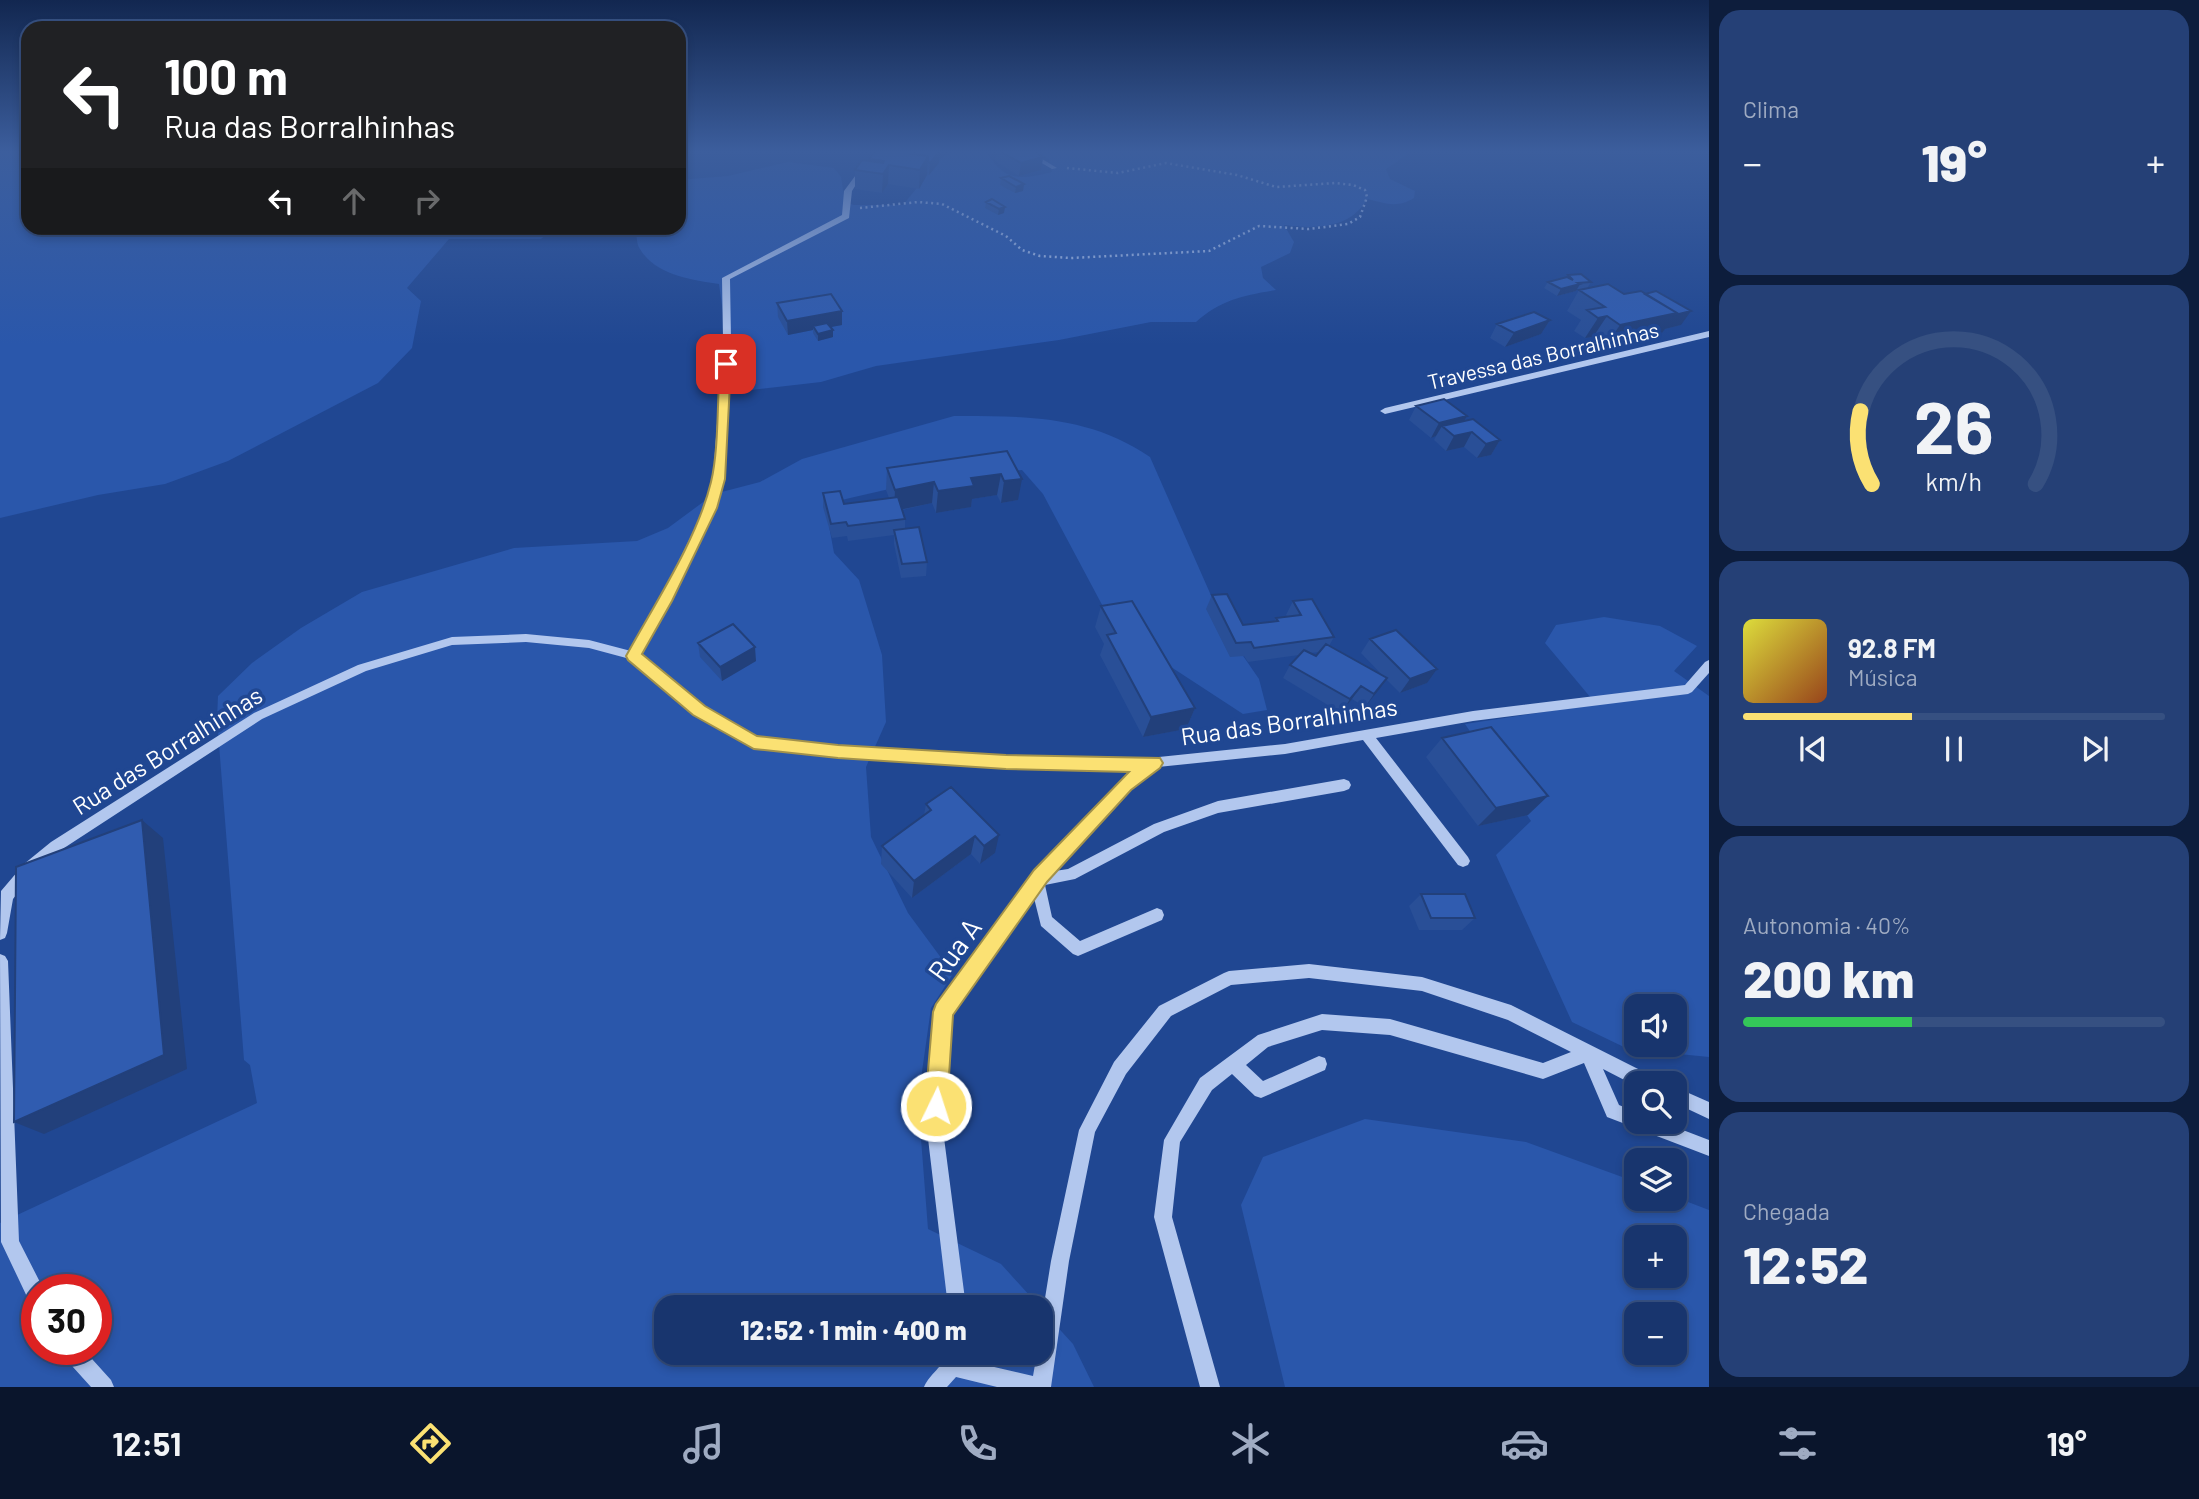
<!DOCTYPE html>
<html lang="pt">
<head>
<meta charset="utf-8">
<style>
	:root { --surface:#18356e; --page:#254076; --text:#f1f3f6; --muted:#9fabc2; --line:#365081; --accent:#fbe173 }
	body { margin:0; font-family:Barlow,sans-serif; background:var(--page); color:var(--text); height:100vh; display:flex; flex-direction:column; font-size:26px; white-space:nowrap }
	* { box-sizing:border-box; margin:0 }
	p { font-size:23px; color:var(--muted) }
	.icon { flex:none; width:38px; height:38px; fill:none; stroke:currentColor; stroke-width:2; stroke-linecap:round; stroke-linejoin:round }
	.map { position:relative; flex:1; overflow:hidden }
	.panel { display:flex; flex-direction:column; gap:10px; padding:10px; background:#0d1d3c; width:490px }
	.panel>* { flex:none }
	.hud { position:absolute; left:21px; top:21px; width:665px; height:214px; border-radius:21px; box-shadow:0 4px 10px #0003,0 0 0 2px var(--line); background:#202124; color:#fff; overflow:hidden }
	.buttons { position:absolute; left:1624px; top:994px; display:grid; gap:14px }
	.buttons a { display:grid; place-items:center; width:63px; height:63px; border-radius:14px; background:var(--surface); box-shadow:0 4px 10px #0003,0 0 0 2px var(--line); font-size:35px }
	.speed { position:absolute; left:21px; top:1274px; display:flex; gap:14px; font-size:35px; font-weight:700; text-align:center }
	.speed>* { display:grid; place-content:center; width:91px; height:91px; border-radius:50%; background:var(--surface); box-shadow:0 4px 10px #0003,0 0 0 2px var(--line); line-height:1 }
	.speed .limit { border:10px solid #d22; background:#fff; color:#111 }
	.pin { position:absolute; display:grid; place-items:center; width:60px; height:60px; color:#fff; margin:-30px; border-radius:14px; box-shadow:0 4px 10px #0006 }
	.me { position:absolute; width:77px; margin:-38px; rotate:4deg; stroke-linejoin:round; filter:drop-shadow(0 0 5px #0008) }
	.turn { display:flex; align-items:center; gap:24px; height:147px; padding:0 28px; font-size:32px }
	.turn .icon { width:91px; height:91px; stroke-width:2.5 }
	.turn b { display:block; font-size:49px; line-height:60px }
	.lanes { display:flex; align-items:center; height:66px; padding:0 28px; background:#0003; justify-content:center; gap:35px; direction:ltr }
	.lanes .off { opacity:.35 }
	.big { font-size:52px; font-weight:800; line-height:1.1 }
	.panel .tile { flex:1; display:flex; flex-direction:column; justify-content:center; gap:10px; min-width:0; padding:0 24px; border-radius:21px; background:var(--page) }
	.panel .dial { align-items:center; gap:0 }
	.dial svg { height:182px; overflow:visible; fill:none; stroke:var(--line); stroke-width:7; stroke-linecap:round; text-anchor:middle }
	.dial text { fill:var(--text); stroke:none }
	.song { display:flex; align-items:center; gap:21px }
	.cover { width:84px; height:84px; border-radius:10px; background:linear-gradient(135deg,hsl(60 70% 55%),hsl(20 70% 35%)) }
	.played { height:7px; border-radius:4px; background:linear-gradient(90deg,var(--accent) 40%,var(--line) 40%) }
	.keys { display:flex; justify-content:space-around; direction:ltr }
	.heat { display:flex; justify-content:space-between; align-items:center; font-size:38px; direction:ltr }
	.charge { height:10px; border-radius:5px; background:linear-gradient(90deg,#34c759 40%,var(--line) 0) }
	.trip { position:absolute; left:654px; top:1295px; width:399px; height:70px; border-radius:21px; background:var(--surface); box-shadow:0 4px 10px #0003,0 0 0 2px var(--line); font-weight:800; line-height:70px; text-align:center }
	.dock { display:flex; height:112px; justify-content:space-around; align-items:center; background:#0a152c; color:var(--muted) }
	.dock .icon { width:49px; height:49px }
	.dock .selected { color:var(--accent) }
	.dock b { font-size:32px; color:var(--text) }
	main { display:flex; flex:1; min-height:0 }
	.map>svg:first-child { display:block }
</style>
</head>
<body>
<main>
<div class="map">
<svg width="1709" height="1387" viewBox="0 0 1709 1387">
	<rect width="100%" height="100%" fill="#204792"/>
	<path fill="#2a57ab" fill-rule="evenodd" d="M 0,151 L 28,151 L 28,228 L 554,228 L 541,239 L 449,239 L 407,288 L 421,301 L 412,348 L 378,383 L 228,461 L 165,484 L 98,495 L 0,518 Z
		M 955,151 L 986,151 C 1004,182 1020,180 1052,172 L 1049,159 L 1036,151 L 1412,151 L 1386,169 L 1390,179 L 1415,191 L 1414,198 C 1398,208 1386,204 1368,199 C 1364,204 1358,212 1352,216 C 1334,229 1305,228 1284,225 L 1294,242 L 1290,253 L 1261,267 L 1263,278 L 1276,290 C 1244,295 1220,300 1196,322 L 1151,322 L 1059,340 L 876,366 L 821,382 L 726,393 L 737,358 L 727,342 L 719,284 C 692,280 655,275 640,249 C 636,244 637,234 636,228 L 679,228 L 679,180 L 728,176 L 788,162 L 834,168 L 841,177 L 845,202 L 854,205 L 903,205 L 942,157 Z
		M 954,416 C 1025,416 1089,415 1150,457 L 1228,634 L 1259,679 L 1267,710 L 1243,714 L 1168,665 L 1108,616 L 1043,494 L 1022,470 C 954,473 891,488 825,504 L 834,553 L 859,580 L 882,655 L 886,722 L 866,767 L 871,837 L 908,913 L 953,974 L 931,1008 L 918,1100 L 928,1229 L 1001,1264 L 1040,1307 L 667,1307 L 667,1353 L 1041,1353 L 1041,1309 L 1073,1344 L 1094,1387 L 0,1387 L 0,1223 L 257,1103 L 250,1065 L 244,1060 L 217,719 L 218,696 L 252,663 L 301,628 L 362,592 L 514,548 L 637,541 L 668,528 L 714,494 L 760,482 L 802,459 ZM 37,1290 L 96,1290 L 96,1349 L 37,1349 Z
		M 1604,617 L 1660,626 L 1697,646 L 1674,671 L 1709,696 L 1709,1057 L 1628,1049 L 1572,1022 L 1496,855 L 1531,821 L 1465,724 L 1596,704 L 1545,643 L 1556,625 ZM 1636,1006 L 1675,1006 L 1675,1045 L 1636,1045 Z
		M 1365,1119 L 1526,1142 L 1636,1182 L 1636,1199 L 1675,1199 L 1675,1197 L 1709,1210 L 1709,1387 L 1285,1387 L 1241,1205 L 1263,1157 ZM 1675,1237 L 1675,1276 L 1636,1276 L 1636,1237 ZM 1636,1314 L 1675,1314 L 1675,1353 L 1636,1353 Z"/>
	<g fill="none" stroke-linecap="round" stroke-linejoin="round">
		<path stroke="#b2c7ee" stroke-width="2.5" stroke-dasharray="2 3.5" stroke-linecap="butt" d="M 860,208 L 918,202 L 942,204 L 1006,236 L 1022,250 L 1040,256 L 1071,258 L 1209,251 L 1259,226 L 1309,229 L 1348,224 L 1360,217 L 1367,197 L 1365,190 L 1353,185 L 1335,183 L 1276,187 L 1237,175 L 1166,163 L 1118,173 L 1067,168"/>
		<path fill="#b2c7ee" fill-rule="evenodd" d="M 877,151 L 884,151 L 865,170 L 852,191 L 849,218 L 730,279 L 731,339 L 723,479 L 715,508 L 671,601 L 641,655 L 703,708 L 756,738 L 838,747 L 1006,757 L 1130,760 L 1285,744 L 1473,711 L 1685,685 L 1705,662 L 1709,660 L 1709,673 L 1692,692 L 1688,694 L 1473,721 L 1376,738 L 1468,857 L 1470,861 L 1468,865 L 1463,867 L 1458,865 L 1363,740 L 1285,754 L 1158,767 L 1130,789 L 1055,871 L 1068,869 L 1154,824 L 1218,801 L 1344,779 L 1349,781 L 1351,785 L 1349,789 L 1344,791 L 1218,813 L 1164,832 L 1075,879 L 1045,885 L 1052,917 L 1080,941 L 1157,908 L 1162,910 L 1164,915 L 1162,920 L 1078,956 L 1073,954 L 1041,926 L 1034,898 L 951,1014 L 943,1130 L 966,1307 L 948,1307 L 927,1130 L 935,1012 L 1032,875 L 1120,781 L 1135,770 L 1006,767 L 838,757 L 754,748 L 695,714 L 630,659 L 589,648 L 526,642 L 452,645 L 366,671 L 262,719 L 61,850 L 34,872 L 13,899 L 7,933 L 5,938 L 0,940 L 1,891 L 24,864 L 51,842 L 254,713 L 358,665 L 452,637 L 526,634 L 589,640 L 631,651 L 659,601 L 705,508 L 713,479 L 723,339 L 722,278 L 842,215 L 844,191 L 861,168 Z
			M 1021,151 L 1029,151 L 1057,168 L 1052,169 Z
			M 1709,331 L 1709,337 L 1385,414 L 1380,411 L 1385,408 Z
			M 0,954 L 5,956 L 8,961 L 19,1241 L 44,1290 L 37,1290 L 37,1305 L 30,1303 L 1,1242 Z
			M 1309,964 L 1422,977 L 1511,1005 L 1654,1077 L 1656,1083 L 1636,1083 L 1636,1086 L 1603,1069 L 1619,1105 L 1636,1112 L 1636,1122 L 1662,1122 L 1709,1140 L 1709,1156 L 1607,1117 L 1584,1063 L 1543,1079 L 1390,1035 L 1322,1030 L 1268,1047 L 1246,1065 L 1263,1081 L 1319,1056 L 1325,1058 L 1327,1064 L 1325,1070 L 1261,1098 L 1255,1096 L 1232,1074 L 1212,1090 L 1180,1142 L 1172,1217 L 1220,1387 L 1200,1387 L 1154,1217 L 1164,1140 L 1200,1078 L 1258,1035 L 1322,1014 L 1390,1019 L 1543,1063 L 1571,1052 L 1508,1020 L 1422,991 L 1309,978 L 1231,985 L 1171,1016 L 1126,1074 L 1095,1132 L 1069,1261 L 1051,1387 L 997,1387 L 956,1377 L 947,1387 L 924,1387 C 930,1373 943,1368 946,1353 L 964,1353 L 964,1360 L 1033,1376 L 1037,1353 L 1041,1353 L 1041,1323 L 1051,1261 L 1079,1130 L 1114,1062 L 1159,1006 L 1224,973 L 1229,971 Z
			M 1675,1087 L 1709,1102 L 1709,1119 L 1675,1103 Z
			M 61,1349 L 83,1349 L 111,1380 L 114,1387 L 91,1387 L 63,1356 Z"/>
	</g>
	<path fill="#294f97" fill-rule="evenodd" d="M 996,151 L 1033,151 L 1043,157 L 1041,170 L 1019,176 L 995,161 Z
		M 869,159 L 939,163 L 929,175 L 927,175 L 919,189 L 888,184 L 882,193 L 855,189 L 855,170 L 869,161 Z
		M 1001,178 L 1024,184 L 1023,191 L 1015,193 L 1000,185 Z
		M 992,199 L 1004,213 L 998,215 L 985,208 L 986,202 Z
		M 1568,275 L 1591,282 L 1587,289 L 1577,289 L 1576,291 L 1557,296 L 1544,288 L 1548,282 L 1567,277 Z
		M 1579,290 L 1624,294 L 1681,325 L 1665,329 L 1662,333 L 1606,345 L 1593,337 L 1585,338 L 1574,331 L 1581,320 L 1567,311 Z
		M 777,303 L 842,325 L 830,327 L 833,337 L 818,341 L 813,333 L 813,330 L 788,335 L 778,317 Z
		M 1550,320 L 1541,334 L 1505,347 L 1490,338 L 1497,324 Z
		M 1416,406 L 1464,421 L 1500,440 L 1491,455 L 1477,458 L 1464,447 L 1446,451 L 1434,440 L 1436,436 L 1431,438 L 1409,420 Z
		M 1007,451 L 1018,500 L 1001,503 L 997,495 L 972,499 L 971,507 L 936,513 L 932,503 L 902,510 L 905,519 L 905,529 L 927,562 L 926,576 L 901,578 L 894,544 L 894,535 L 848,541 L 847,536 L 832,538 L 823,507 L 823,493 L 844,504 L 889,498 L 886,490 L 887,468 Z
		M 1212,595 L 1243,625 L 1274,622 L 1276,618 L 1287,616 L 1286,615 L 1293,601 L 1334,637 L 1329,646 L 1385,678 L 1361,653 L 1370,639 L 1427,683 L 1400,693 L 1386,679 L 1365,707 L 1352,699 L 1341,713 L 1283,678 L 1290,665 L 1299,655 L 1248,662 L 1244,656 L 1230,657 L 1206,609 ZM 1320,652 L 1316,656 L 1310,653 Z
		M 1101,606 L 1195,708 L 1186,729 L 1143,737 L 1100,655 L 1104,644 L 1095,627 Z
		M 698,643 L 756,661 L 722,681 L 700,657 Z
		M 1442,738 L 1528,815 L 1478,826 L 1426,757 Z
		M 951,787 L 995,853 L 980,864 L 971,854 L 912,898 L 881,864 L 882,846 L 924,815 L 926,804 Z
		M 1421,894 L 1475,918 L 1462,930 L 1419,930 L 1409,906 Z"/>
	<path fill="#22407b" d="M 940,151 L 939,163 L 929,175 L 930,163 Z
		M 928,156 L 927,175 L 919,189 L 920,170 Z
		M 1043,157 L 1041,170 L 1019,176 L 1021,163 Z
		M 889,165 L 888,184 L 882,193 L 883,174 Z
		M 1024,184 L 1023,191 L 1015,193 L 1016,187 Z
		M 1005,207 L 1004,213 L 998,215 L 999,209 Z
		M 1580,284 L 1576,291 L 1557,296 L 1561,289 Z
		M 842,311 L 842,325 L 815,330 L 813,326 L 813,330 L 788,335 L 787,321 Z
		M 1691,311 L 1681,325 L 1665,329 L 1662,333 L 1606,345 L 1620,325 L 1677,313 Z
		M 1607,316 L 1593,337 L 1585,338 L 1598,318 Z
		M 1550,320 L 1541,334 L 1505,347 L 1514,333 Z
		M 833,330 L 833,337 L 818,341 L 818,334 Z
		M 1467,416 L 1458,431 L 1442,426 L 1436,436 L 1431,438 L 1439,423 Z
		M 1472,432 L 1464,447 L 1446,451 L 1454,436 Z
		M 1500,440 L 1491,455 L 1477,458 L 1486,444 Z
		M 1001,474 L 997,495 L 972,499 L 971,507 L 936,513 L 938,491 L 971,478 Z
		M 1022,479 L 1018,500 L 1001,503 L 1004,481 Z
		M 934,482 L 932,503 L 894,511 L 895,490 Z
		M 755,647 L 756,661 L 722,681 L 720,667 Z
		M 1437,669 L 1427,683 L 1400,693 L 1410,679 Z
		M 1387,678 L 1377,692 L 1365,707 L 1374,694 Z
		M 1361,686 L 1352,699 L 1341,713 L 1350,699 Z
		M 1195,708 L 1186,729 L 1143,737 L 1151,717 Z
		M 1548,796 L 1528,815 L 1478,826 L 1496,808 Z
		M 142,820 L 163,838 L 187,1069 L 44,1134 L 14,1122 Z
		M 999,835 L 995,853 L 980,864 L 984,846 Z
		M 975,836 L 971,854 L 912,898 L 914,881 Z"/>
	<path fill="#305cb0" stroke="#22407b" stroke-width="2" d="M 875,151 L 913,151 L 911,154 L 928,156 L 920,170 L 889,165 L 883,174 L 855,170 L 862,160 L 883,163 L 884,161 L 869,159 Z
		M 914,151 L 940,151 L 930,163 L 928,162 L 928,156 L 914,154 Z
		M 1000,151 L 1033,151 L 1043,157 L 1021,163 Z
		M 1009,176 L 1024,184 L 1016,187 L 1001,178 Z
		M 992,199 L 1005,207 L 999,209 L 986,202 Z
		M 1581,274 L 1591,282 L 1578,283 L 1580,284 L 1561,289 L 1548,282 L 1567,277 L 1573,280 L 1568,275 Z
		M 1608,284 L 1624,294 L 1641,291 L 1677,313 L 1620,325 L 1607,316 L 1598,318 L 1587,310 L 1605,307 L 1579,290 Z
		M 1656,291 L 1691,311 L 1675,315 L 1677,313 L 1645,294 Z
		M 831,294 L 842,311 L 787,321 L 777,303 Z
		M 1534,312 L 1550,320 L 1514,333 L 1497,324 Z
		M 827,323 L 833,330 L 818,334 L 813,326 Z
		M 1444,399 L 1467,416 L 1439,423 L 1416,406 Z
		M 1473,419 L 1500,440 L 1486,444 L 1472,432 L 1454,436 L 1442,426 Z
		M 1007,451 L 1022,479 L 1004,481 L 1001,474 L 971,478 L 974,486 L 938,491 L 934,482 L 895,490 L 887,468 Z
		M 840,491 L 844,504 L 898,497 L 905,519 L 848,526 L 846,522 L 831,524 L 823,493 Z
		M 919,527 L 927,562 L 902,564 L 894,530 Z
		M 1227,594 L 1243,625 L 1278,621 L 1276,618 L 1301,615 L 1293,601 L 1312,599 L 1334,637 L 1254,648 L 1251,642 L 1236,643 L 1212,595 Z
		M 1132,601 L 1195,708 L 1151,717 L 1107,635 L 1116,633 L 1101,606 Z
		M 733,624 L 755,647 L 720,667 L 698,643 Z
		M 1396,630 L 1437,669 L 1410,679 L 1370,639 Z
		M 1326,644 L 1387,678 L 1374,694 L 1361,686 L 1350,699 L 1290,665 L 1304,650 L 1316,656 Z
		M 1491,727 L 1548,796 L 1496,808 L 1442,738 Z
		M 951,787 L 999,835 L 984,846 L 975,836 L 914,881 L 882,846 L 931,810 L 926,804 Z
		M 142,820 L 164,1055 L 14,1122 L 16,867 Z
		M 1421,894 L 1465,894 L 1475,918 L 1431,918 Z"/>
	<linearGradient id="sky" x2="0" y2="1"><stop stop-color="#122750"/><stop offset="0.44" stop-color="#3c5e9d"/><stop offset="1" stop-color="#3c5e9d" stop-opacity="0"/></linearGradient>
	<rect width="1709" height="345" fill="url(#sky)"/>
	<path fill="#fbe173" stroke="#a3924b" stroke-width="2" d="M 726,361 L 731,364 L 725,479 L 717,508 L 672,601 L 642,654 L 705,706 L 757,736 L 838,745 L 1006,755 L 1160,758 L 1163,763 L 1160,768 L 1131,790 L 1047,882 L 953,1015 L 947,1106 L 944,1114 L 936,1117 L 929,1114 L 925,1106 L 933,1012 L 936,1004 L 1034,870 L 1129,772 L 1006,769 L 838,758 L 754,749 L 693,715 L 628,660 L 626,656 C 655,603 697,540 711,482 C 719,449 717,400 720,364 Z"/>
	<g text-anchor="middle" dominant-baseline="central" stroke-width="7" stroke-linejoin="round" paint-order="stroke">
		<g font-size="21" fill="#fff" stroke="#204792">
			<text transform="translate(1543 355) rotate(-13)">Travessa das Borralhinhas</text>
		</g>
		<g font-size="24" fill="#fff" stroke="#204792">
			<text transform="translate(1289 721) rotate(-8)">Rua das Borralhinhas</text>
			<text transform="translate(167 750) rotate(-32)">Rua das Borralhinhas</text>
		</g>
		<g font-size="28" fill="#fff" stroke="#204792">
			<text transform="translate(954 949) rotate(-54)">Rua A</text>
		</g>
	</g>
</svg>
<div class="buttons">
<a><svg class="icon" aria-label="sound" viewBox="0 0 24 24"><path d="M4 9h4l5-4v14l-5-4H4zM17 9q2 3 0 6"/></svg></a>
<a><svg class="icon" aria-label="search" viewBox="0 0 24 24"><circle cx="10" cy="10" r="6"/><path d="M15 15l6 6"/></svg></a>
<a><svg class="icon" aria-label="layers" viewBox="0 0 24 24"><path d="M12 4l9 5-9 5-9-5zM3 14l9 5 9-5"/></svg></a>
<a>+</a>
<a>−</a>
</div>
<div class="speed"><div class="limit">30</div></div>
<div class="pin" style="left:726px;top:364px;background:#d93025"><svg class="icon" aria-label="arrive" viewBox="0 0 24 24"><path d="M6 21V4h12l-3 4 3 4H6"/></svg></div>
<svg class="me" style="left:936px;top:1106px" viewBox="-20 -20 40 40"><circle r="17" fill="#fbe173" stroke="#fff" stroke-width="3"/><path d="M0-11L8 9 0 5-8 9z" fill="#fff"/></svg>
<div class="trip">12:52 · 1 min · 400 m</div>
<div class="hud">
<div class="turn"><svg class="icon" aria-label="left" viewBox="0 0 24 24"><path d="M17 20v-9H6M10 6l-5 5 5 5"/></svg><div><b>100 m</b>Rua das Borralhinhas</div></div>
<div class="lanes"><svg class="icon" aria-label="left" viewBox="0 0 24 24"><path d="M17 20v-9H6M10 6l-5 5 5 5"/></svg><svg class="icon off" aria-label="ahead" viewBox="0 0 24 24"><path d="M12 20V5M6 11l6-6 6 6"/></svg><svg class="icon off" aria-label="right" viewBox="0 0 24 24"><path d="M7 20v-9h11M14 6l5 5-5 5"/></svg></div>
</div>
</div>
<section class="panel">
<div class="tile"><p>Clima</p>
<div class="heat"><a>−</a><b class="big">19°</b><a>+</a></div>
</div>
<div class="tile dial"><svg viewBox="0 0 100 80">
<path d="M14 69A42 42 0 1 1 86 69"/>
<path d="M14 69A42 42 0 0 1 9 37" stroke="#fbe173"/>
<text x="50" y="56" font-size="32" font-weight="700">26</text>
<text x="50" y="72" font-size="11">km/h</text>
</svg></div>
<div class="tile">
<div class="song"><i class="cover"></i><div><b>92.8 FM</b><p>Música</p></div></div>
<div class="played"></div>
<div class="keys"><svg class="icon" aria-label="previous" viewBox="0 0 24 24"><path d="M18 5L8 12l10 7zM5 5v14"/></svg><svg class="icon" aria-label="pause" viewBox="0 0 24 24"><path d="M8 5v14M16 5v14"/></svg><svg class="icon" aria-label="next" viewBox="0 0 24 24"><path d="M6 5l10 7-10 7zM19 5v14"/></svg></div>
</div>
<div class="tile"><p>Autonomia · 40%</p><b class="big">200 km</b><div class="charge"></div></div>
<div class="tile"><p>Chegada</p><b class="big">12:52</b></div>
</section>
</main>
<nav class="dock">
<b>12:51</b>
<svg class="icon selected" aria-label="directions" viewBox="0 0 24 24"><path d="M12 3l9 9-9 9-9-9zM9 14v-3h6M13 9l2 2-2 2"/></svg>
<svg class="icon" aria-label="music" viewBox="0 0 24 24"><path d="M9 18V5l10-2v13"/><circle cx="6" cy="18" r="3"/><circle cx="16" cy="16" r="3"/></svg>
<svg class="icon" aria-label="phone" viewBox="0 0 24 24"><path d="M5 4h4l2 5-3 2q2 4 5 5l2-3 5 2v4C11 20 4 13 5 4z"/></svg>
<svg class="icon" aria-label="climate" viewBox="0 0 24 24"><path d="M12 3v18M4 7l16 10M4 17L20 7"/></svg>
<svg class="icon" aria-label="car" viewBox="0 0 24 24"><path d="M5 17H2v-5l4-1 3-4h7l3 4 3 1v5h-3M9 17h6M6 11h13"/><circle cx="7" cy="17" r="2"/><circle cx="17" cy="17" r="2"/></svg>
<svg class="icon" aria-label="filters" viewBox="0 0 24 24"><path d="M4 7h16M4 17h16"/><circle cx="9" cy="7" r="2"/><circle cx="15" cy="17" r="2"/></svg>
<b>19°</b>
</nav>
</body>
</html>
